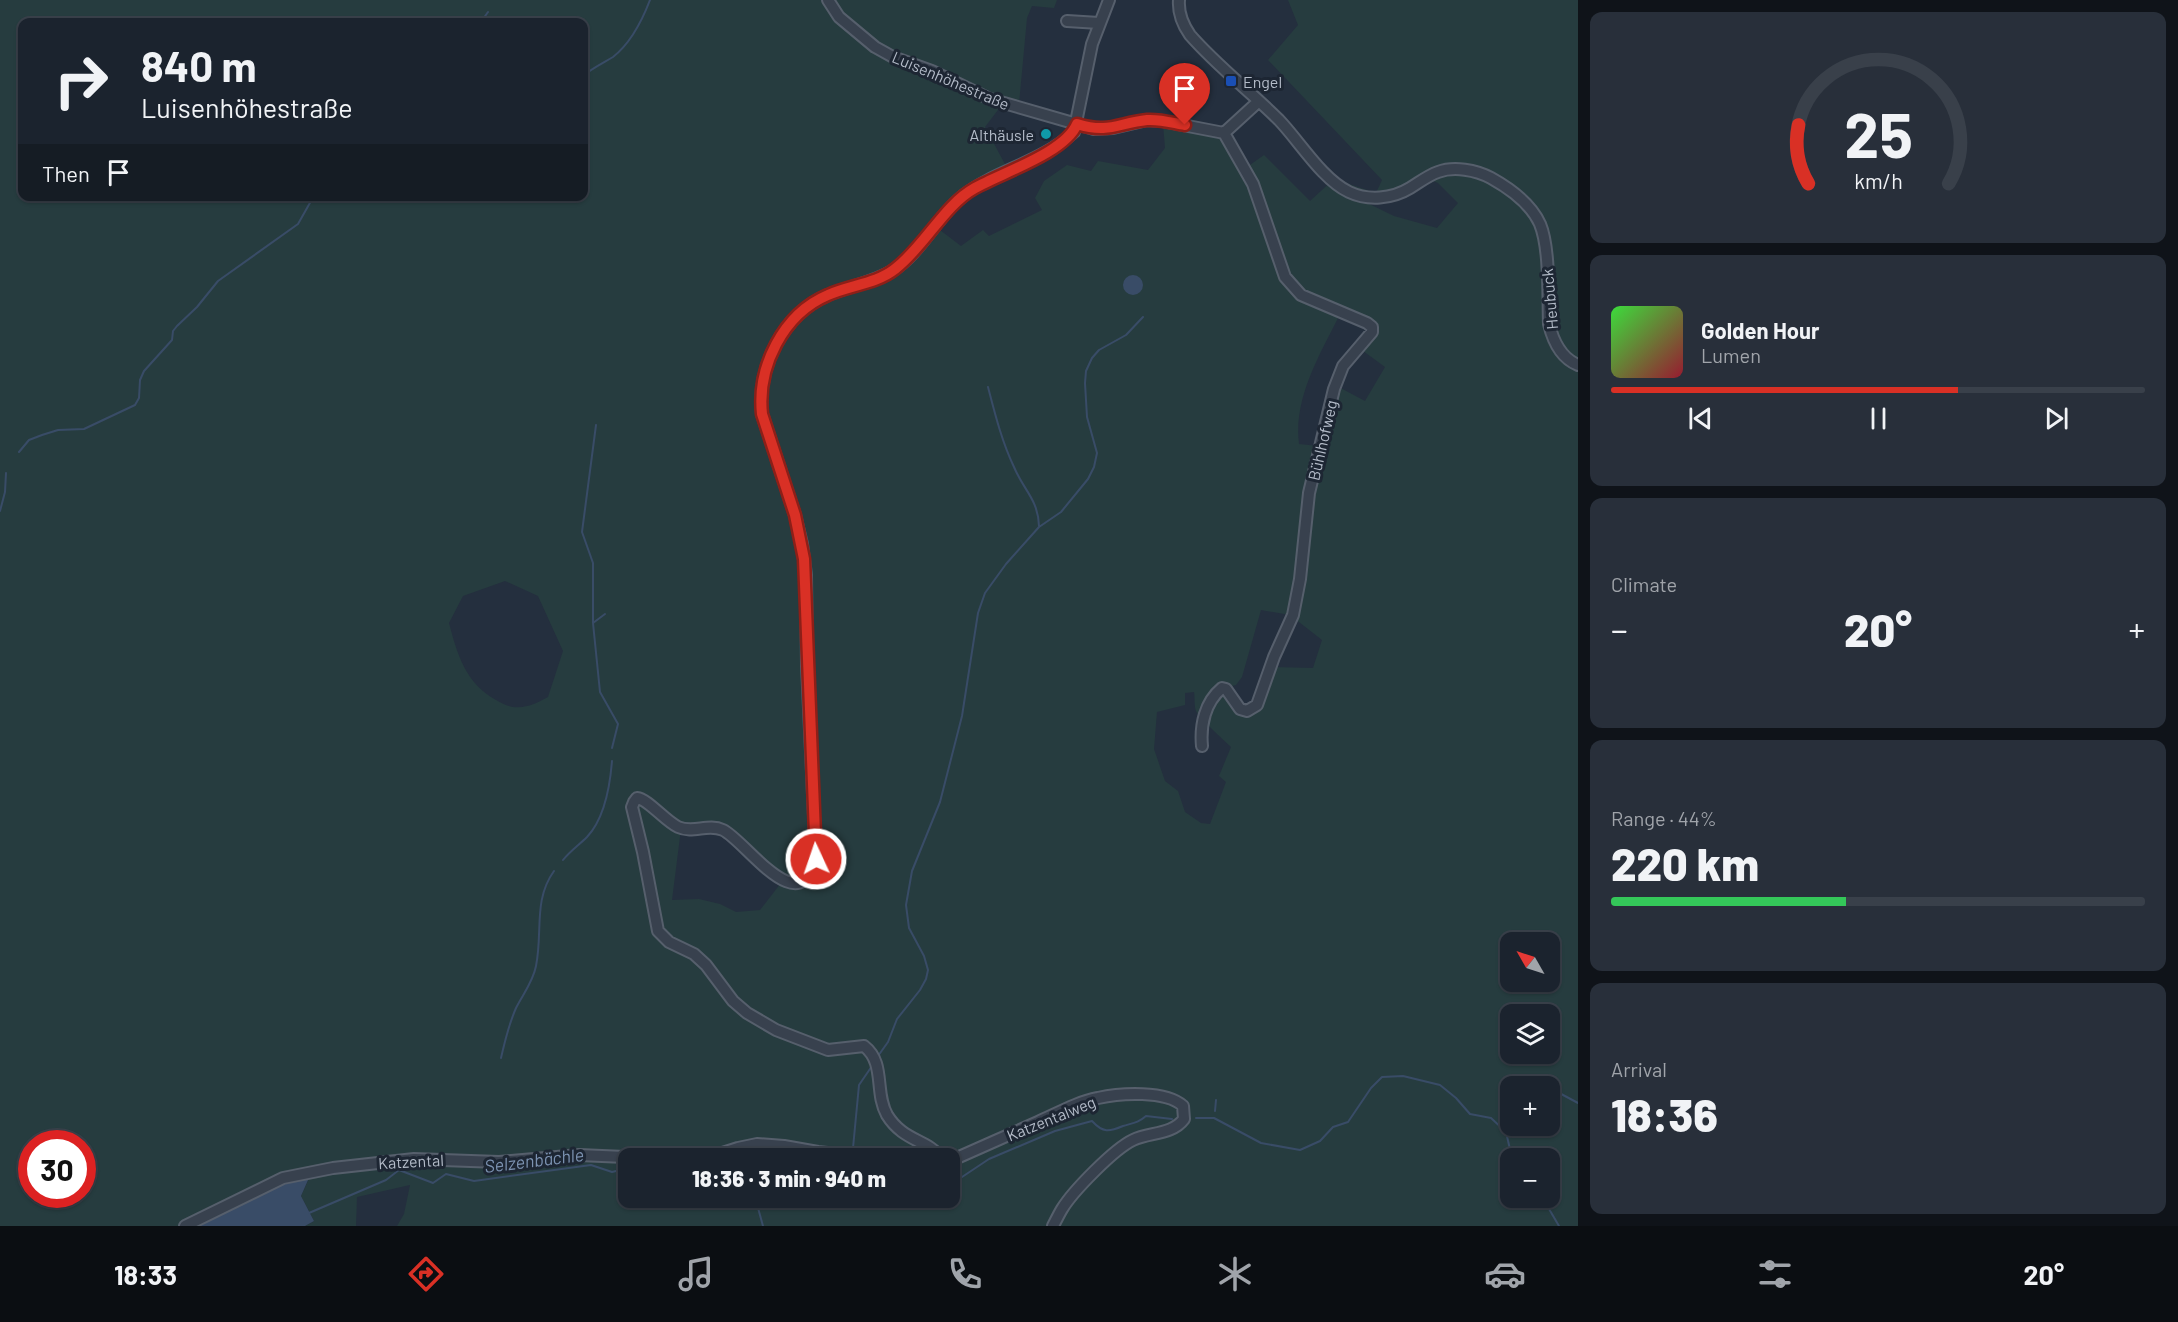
<!DOCTYPE html>
<html lang="en">
<head>
<meta charset="utf-8">
<style>
	:root { --surface:#1b232e; --page:#282f3a; --text:#f1f3f6; --muted:#a0a4aa; --line:#39404a; --accent:#d93025 }
	body { margin:0; font-family:Barlow,sans-serif; background:var(--page); color:var(--text); height:100vh; display:flex; flex-direction:column; font-size:22px; white-space:nowrap }
	* { box-sizing:border-box; margin:0 }
	p { font-size:20px; color:var(--muted) }
	.icon { flex:none; width:33px; height:33px; fill:none; stroke:currentColor; stroke-width:2; stroke-linecap:round; stroke-linejoin:round }
	.map { position:relative; flex:1; overflow:hidden }
	.sheet { display:flex; flex-direction:column; gap:12px; padding:12px; background:#0f1319; width:600px }
	.sheet>* { flex:none }
	.top-card { position:absolute; left:18px; top:18px; width:570px; height:183px; border-radius:12px; box-shadow:0 2px 4px #0004,0 0 0 2px var(--line); background:#1b232e; color:var(--text); overflow:hidden }
	.needle { width:39px; rotate:309deg }
	.tools { position:absolute; left:1500px; top:932px; display:grid; gap:12px }
	.tools a { display:grid; place-items:center; width:60px; height:60px; border-radius:12px; background:var(--surface); box-shadow:0 2px 4px #0004,0 0 0 2px var(--line); font-size:30px }
	.speed { position:absolute; left:18px; top:1130px; display:flex; gap:12px; font-size:30px; font-weight:700; text-align:center }
	.speed>* { display:grid; place-content:center; width:78px; height:78px; border-radius:50%; background:var(--surface); box-shadow:0 2px 4px #0004,0 0 0 2px var(--line); line-height:1 }
	.speed .limit { border:9px solid #d22; background:#fff; color:#111 }
	.pin { position:absolute; display:grid; place-items:center; width:51px; height:51px; color:#fff; margin:-62px -26px; border-radius:50% 50% 50% 0; rotate:-45deg; box-shadow:0 0 6px #0007 }
	.pin .icon { rotate:45deg }
	.me { position:absolute; width:66px; margin:-33px; rotate:357deg; stroke-linejoin:round; filter:drop-shadow(0 0 4px #0008) }
	.turn { display:flex; align-items:center; gap:21px; height:126px; padding:0 24px; font-size:27px }
	.turn .icon { width:78px; height:78px; stroke-width:2.5 }
	.turn b { display:block; font-size:42px; line-height:51px }
	.then { display:flex; align-items:center; height:57px; padding:0 24px; background:#0003; gap:12px; font-size:22px }
	.big { font-size:45px; font-weight:800; line-height:1.1 }
	.sheet .card { flex:1; display:flex; flex-direction:column; justify-content:center; gap:9px; min-width:0; padding:0 21px; border-radius:12px; background:var(--page) }
	.sheet .dial { align-items:center; gap:0 }
	.dial svg { height:156px; overflow:visible; fill:none; stroke:var(--line); stroke-width:7; stroke-linecap:round; text-anchor:middle }
	.dial text { fill:var(--text); stroke:none }
	.song { display:flex; align-items:center; gap:18px }
	.cover { width:72px; height:72px; border-radius:9px; background:linear-gradient(135deg,hsl(120 70% 55%),hsl(350 70% 35%)) }
	.played { height:6px; border-radius:3px; background:linear-gradient(90deg,var(--accent) 65%,var(--line) 65%) }
	.keys { display:flex; justify-content:space-around; direction:ltr }
	.heat { display:flex; justify-content:space-between; align-items:center; font-size:33px; direction:ltr }
	.charge { height:9px; border-radius:4px; background:linear-gradient(90deg,#34c759 44%,var(--line) 0) }
	.trip { position:absolute; left:618px; top:1148px; width:342px; height:60px; border-radius:12px; background:var(--surface); box-shadow:0 2px 4px #0004,0 0 0 2px var(--line); font-weight:800; line-height:60px; text-align:center }
	.dock { display:flex; height:96px; justify-content:space-around; align-items:center; background:#0b0e12; color:var(--muted) }
	.dock .icon { width:42px; height:42px }
	.dock .current { color:var(--accent) }
	.dock b { font-size:27px; color:var(--text) }
	main { display:flex; flex:1; min-height:0 }
	.map>svg:first-child { display:block }
</style>
</head>
<body>
<main>
<div class="map">
<svg width="1578" height="1226" viewBox="0 0 1578 1226">
	<rect width="100%" height="100%" fill="#242f3e"/>
	<path fill="#263c3f" fill-rule="evenodd" d="M 0,0 L 1057,0 L 1054,8 L 1032,6 L 1027,18 L 1019,104 L 1004,102 L 985,127 L 1006,166 L 973,189 L 936,227 L 961,246 L 983,230 L 989,236 L 1042,210 L 1035,198 L 1044,181 L 1067,165 L 1091,171 L 1098,161 L 1148,170 L 1165,148 L 1163,124 L 1222,137 L 1247,167 L 1264,155 L 1310,201 L 1334,179 L 1376,193 L 1382,180 L 1268,60 L 1298,25 L 1288,0 L 1578,0 L 1578,1226 L 397,1226 L 404,1214 L 410,1185 L 357,1197 L 356,1226 L 305,1226 L 314,1221 L 301,1196 L 312,1172 L 185,1226 L 0,1226 ZM 22,22 L 584,22 L 584,196 L 22,196 ZM 1426,178 L 1438,183 L 1458,203 L 1437,228 L 1394,216 L 1363,201 L 1409,189 ZM 1341,312 L 1372,332 L 1359,348 L 1385,367 L 1365,401 L 1333,384 L 1318,446 L 1299,444 C 1293,397 1321,353 1341,312 ZM 505,581 L 538,596 L 563,651 L 548,697 C 542,700 534,705 527,706 C 515,709 506,706 496,700 C 466,684 457,654 449,623 L 463,596 ZM 1261,610 L 1290,615 L 1322,640 L 1313,668 L 1272,667 L 1249,708 L 1238,704 L 1228,687 L 1236,685 L 1242,677 ZM 1194,692 C 1195,698 1194,706 1196,711 C 1199,718 1224,740 1231,747 L 1219,776 L 1226,782 L 1210,824 L 1201,823 L 1185,812 L 1178,791 L 1165,781 L 1154,749 L 1157,712 L 1185,705 L 1185,693 ZM 681,829 L 723,830 L 781,883 L 760,910 L 736,912 L 720,904 L 699,899 L 672,900 ZM 1510,942 L 1550,942 L 1550,981 L 1510,981 ZM 1510,1014 L 1550,1014 L 1550,1053 L 1510,1053 ZM 1510,1086 L 1550,1086 L 1550,1125 L 1510,1125 ZM 32,1143 L 82,1143 L 82,1194 L 32,1194 ZM 628,1158 L 950,1158 L 950,1197 L 628,1197 ZM 1510,1158 L 1550,1158 L 1550,1197 L 1510,1197 Z"/>
	<path fill="#394c67" d="M1123 285a10 10 0 1 1 20 0a10 10 0 1 1-20 0Z
		M 312,1171 L 301,1196 L 314,1221 L 305,1226 L 185,1226 Z"/>
	<g fill="none" stroke-linecap="round" stroke-linejoin="round">
		<path stroke="#394c67" stroke-width="2" d="M 483,19 L 488,12
			M 584,75 C 593,68 603,63 613,57 C 631,43 642,21 650,0
			M 988,387 C 995,414 1002,442 1014,467 C 1024,491 1038,499 1039,526
			M 596,425 L 582,532 L 593,563 L 593,623 L 600,692 L 618,724 L 612,748
			M 19,452 L 29,440 L 42,435 L 58,430 L 84,429 L 135,405 L 139,398 L 140,380 L 144,371 L 172,340 L 173,331 L 177,326 L 197,307 L 218,281 L 298,224 L 311,201 L 320,196
			M 0,511 L 5,492 L 6,473
			M 593,623 L 605,614
			M 563,860 C 570,851 579,845 587,837 C 605,818 610,786 612,761
			M 878,1056 L 888,1042 L 897,1019 L 920,990 L 926,979 L 928,970 L 924,956 L 909,928 L 906,905 L 912,871 L 940,802 L 962,716 L 978,613 L 985,593 L 1006,564 L 1039,527 L 1061,512 L 1088,479 L 1094,467 L 1097,453 L 1087,417 L 1085,383 L 1086,371 L 1092,358 L 1099,350 L 1126,335 L 1143,317
			M 501,1058 C 505,1040 509,1024 516,1008 C 523,994 533,982 536,966 C 543,932 533,900 554,871
			M 1550,1088 L 1578,1103
			M 1503,1106 L 1510,1099
			M 1215,1111 L 1216,1100
			M 1196,1118 L 1214,1118 L 1261,1143 L 1300,1150 L 1320,1141 L 1333,1127 L 1348,1122 L 1371,1088 L 1382,1077 L 1403,1076 L 1440,1085 L 1456,1098 L 1470,1114 L 1491,1118 L 1506,1132 L 1512,1158
			M 853,1148 L 859,1085 L 872,1066
			M 562,1150 L 581,1150
			M 738,1158 L 749,1150 L 776,1154 L 783,1158
			M 950,1185 L 989,1159 L 1055,1131 L 1092,1121 C 1103,1133 1109,1132 1123,1126 C 1133,1123 1138,1123 1146,1116 L 1172,1119
			M 755,1197 L 763,1226
			M 1542,1197 L 1559,1226
			M 309,1213 L 386,1180 L 399,1170 L 433,1183 L 446,1174 L 474,1181 L 591,1165 L 612,1172 L 628,1168"/>
		<g stroke="#565f6c" stroke-width="14">
			<path id="minor" d="M 828,0 L 839,17 L 875,47 L 893,57 L 932,71 L 990,99 L 1094,129 L 1113,128 L 1147,120 L 1162,121 L 1224,133 L 1259,101
				M 1179,0 C 1178,13 1183,25 1190,35 C 1217,66 1250,91 1279,120 C 1300,142 1322,179 1349,192 C 1368,201 1392,199 1410,188 C 1420,182 1427,176 1438,172 C 1454,166 1476,170 1491,178 C 1509,188 1531,204 1540,224 C 1550,248 1548,297 1549,324 C 1553,341 1561,358 1578,365
				M 1067,21 L 1099,23
				M 1202,746 C 1200,725 1205,702 1222,688 L 1226,689 L 1240,709 L 1247,711 L 1257,705 L 1274,657 L 1293,615 L 1300,579 L 1309,493 L 1334,389 L 1343,366 L 1372,332 L 1372,327 L 1367,323 L 1301,295 L 1285,277 L 1253,184 L 1224,133
				M 654,1158 L 713,1156 L 738,1148 L 757,1144 L 784,1146 L 818,1152 L 875,1158
				M 942,1158 C 926,1139 903,1141 887,1115 C 874,1092 886,1063 864,1046 L 828,1050 L 776,1030 L 747,1013 L 733,1001 L 706,965 L 694,954 L 669,942 L 658,931 L 643,852 L 632,807 L 634,802 L 637,798 C 648,799 665,821 678,827 C 693,834 708,823 723,830 C 746,841 799,923 816,859 L 807,666 L 806,575 L 802,544 L 795,515 L 762,414 C 757,367 783,314 828,295 C 849,286 872,283 892,271 C 922,252 936,217 964,195 C 997,170 1042,162 1074,132 L 1092,44 L 1109,0
				M 950,1161 C 979,1148 1009,1135 1038,1122 C 1058,1113 1077,1102 1098,1098 C 1120,1093 1166,1090 1183,1106 L 1184,1119 C 1172,1135 1150,1132 1133,1140 C 1114,1149 1073,1191 1062,1209 C 1059,1214 1056,1220 1053,1226
				M 185,1226 L 283,1178 L 333,1168 L 414,1159 L 499,1162 L 579,1155 L 648,1158"/>
		</g>
		<use href="#minor" stroke="#38414e" stroke-width="10"/>
	</g>
	<g fill="none" stroke-linecap="round" stroke-linejoin="round">
		<g stroke="#8d1f18" stroke-width="15">
			<path id="route" d="M 816,859 L 804,559 L 795,515 L 762,414 C 757,367 783,314 828,295 C 850,285 876,284 895,269 C 925,246 944,205 975,188 C 1001,173 1065,153 1077,124 C 1109,134 1118,123 1147,120 C 1160,119 1173,123 1185,125"/>
		</g>
		<use href="#route" stroke="#d93025" stroke-width="10"/>
	</g>
	<rect fill="#1a4fb4" stroke="#1d2633" stroke-width="2" x="1225" y="75" width="12" height="12" rx="3"/>
	<circle fill="#0f9aa8" stroke="#1d2633" stroke-width="2" cx="1046" cy="134" r="6"/>
	<g text-anchor="middle" dominant-baseline="central" stroke-width="6" stroke-linejoin="round" paint-order="stroke">
		<g font-size="16" fill="#b4bcc9" stroke="#1d2633">
			<text transform="translate(951 80) rotate(23)">Luisenhöhestraße</text>
			<text transform="translate(1549 299) rotate(-95)">Heubuck</text>
			<text transform="translate(1322 440) rotate(-77)">Bühlhofweg</text>
			<text transform="translate(1051 1118) rotate(-22)">Katzentalweg</text>
			<text transform="translate(411 1161) rotate(-3)">Katzental</text>
		</g>
		<g font-size="16" fill="#b4bcc9" stroke="#1d2633" text-anchor="start">
			<text x="1243" y="81">Engel</text>
			<text x="1034" y="134" text-anchor="end">Althäusle</text>
		</g>
		<g font-size="18" font-style="italic" fill="#7c92b1" stroke="#1d2633">
			<text transform="translate(534 1160) rotate(-7)">Selzenbächle</text>
		</g>
	</g>
</svg>
<div class="tools">
<a><svg class="needle" viewBox="-14 -14 28 28"><path d="M0-13l5 13h-10z" fill="#e53935"/><path d="M0 13l5-13h-10z" fill="#a0a4aa"/></svg></a>
<a><svg class="icon" aria-label="layers" viewBox="0 0 24 24"><path d="M12 4l9 5-9 5-9-5zM3 14l9 5 9-5"/></svg></a>
<a>+</a>
<a>−</a>
</div>
<div class="speed"><div class="limit">30</div></div>
<div class="pin" style="left:1185px;top:125px;background:#d93025"><svg class="icon" aria-label="arrive" viewBox="0 0 24 24"><path d="M6 21V4h12l-3 4 3 4H6"/></svg></div>
<svg class="me" style="left:816px;top:859px" viewBox="-20 -20 40 40"><circle r="17" fill="#d93025" stroke="#fff" stroke-width="3"/><path d="M0-11L8 9 0 5-8 9z" fill="#fff"/></svg>
<div class="trip">18:36 · 3 min · 940 m</div>
<div class="top-card">
<div class="turn"><svg class="icon" aria-label="right" viewBox="0 0 24 24"><path d="M7 20v-9h11M14 6l5 5-5 5"/></svg><div><b>840 m</b>Luisenhöhestraße</div></div>
<div class="then">Then<svg class="icon" aria-label="arrive" viewBox="0 0 24 24"><path d="M6 21V4h12l-3 4 3 4H6"/></svg></div>
</div>
</div>
<section class="sheet">
<div class="card dial"><svg viewBox="0 0 100 80">
<path d="M14 69A42 42 0 1 1 86 69"/>
<path d="M14 69A42 42 0 0 1 9 39" stroke="#d93025"/>
<text x="50" y="56" font-size="32" font-weight="700">25</text>
<text x="50" y="72" font-size="11">km/h</text>
</svg></div>
<div class="card">
<div class="song"><i class="cover"></i><div><b>Golden Hour</b><p>Lumen</p></div></div>
<div class="played"></div>
<div class="keys"><svg class="icon" aria-label="previous" viewBox="0 0 24 24"><path d="M18 5L8 12l10 7zM5 5v14"/></svg><svg class="icon" aria-label="pause" viewBox="0 0 24 24"><path d="M8 5v14M16 5v14"/></svg><svg class="icon" aria-label="next" viewBox="0 0 24 24"><path d="M6 5l10 7-10 7zM19 5v14"/></svg></div>
</div>
<div class="card"><p>Climate</p>
<div class="heat"><a>−</a><b class="big">20°</b><a>+</a></div>
</div>
<div class="card"><p>Range · 44%</p><b class="big">220 km</b><div class="charge"></div></div>
<div class="card"><p>Arrival</p><b class="big">18:36</b></div>
</section>
</main>
<nav class="dock">
<b>18:33</b>
<svg class="icon current" aria-label="directions" viewBox="0 0 24 24"><path d="M12 3l9 9-9 9-9-9zM9 14v-3h6M13 9l2 2-2 2"/></svg>
<svg class="icon" aria-label="music" viewBox="0 0 24 24"><path d="M9 18V5l10-2v13"/><circle cx="6" cy="18" r="3"/><circle cx="16" cy="16" r="3"/></svg>
<svg class="icon" aria-label="phone" viewBox="0 0 24 24"><path d="M5 4h4l2 5-3 2q2 4 5 5l2-3 5 2v4C11 20 4 13 5 4z"/></svg>
<svg class="icon" aria-label="climate" viewBox="0 0 24 24"><path d="M12 3v18M4 7l16 10M4 17L20 7"/></svg>
<svg class="icon" aria-label="car" viewBox="0 0 24 24"><path d="M5 17H2v-5l4-1 3-4h7l3 4 3 1v5h-3M9 17h6M6 11h13"/><circle cx="7" cy="17" r="2"/><circle cx="17" cy="17" r="2"/></svg>
<svg class="icon" aria-label="filters" viewBox="0 0 24 24"><path d="M4 7h16M4 17h16"/><circle cx="9" cy="7" r="2"/><circle cx="15" cy="17" r="2"/></svg>
<b>20°</b>
</nav>
</body>
</html>
